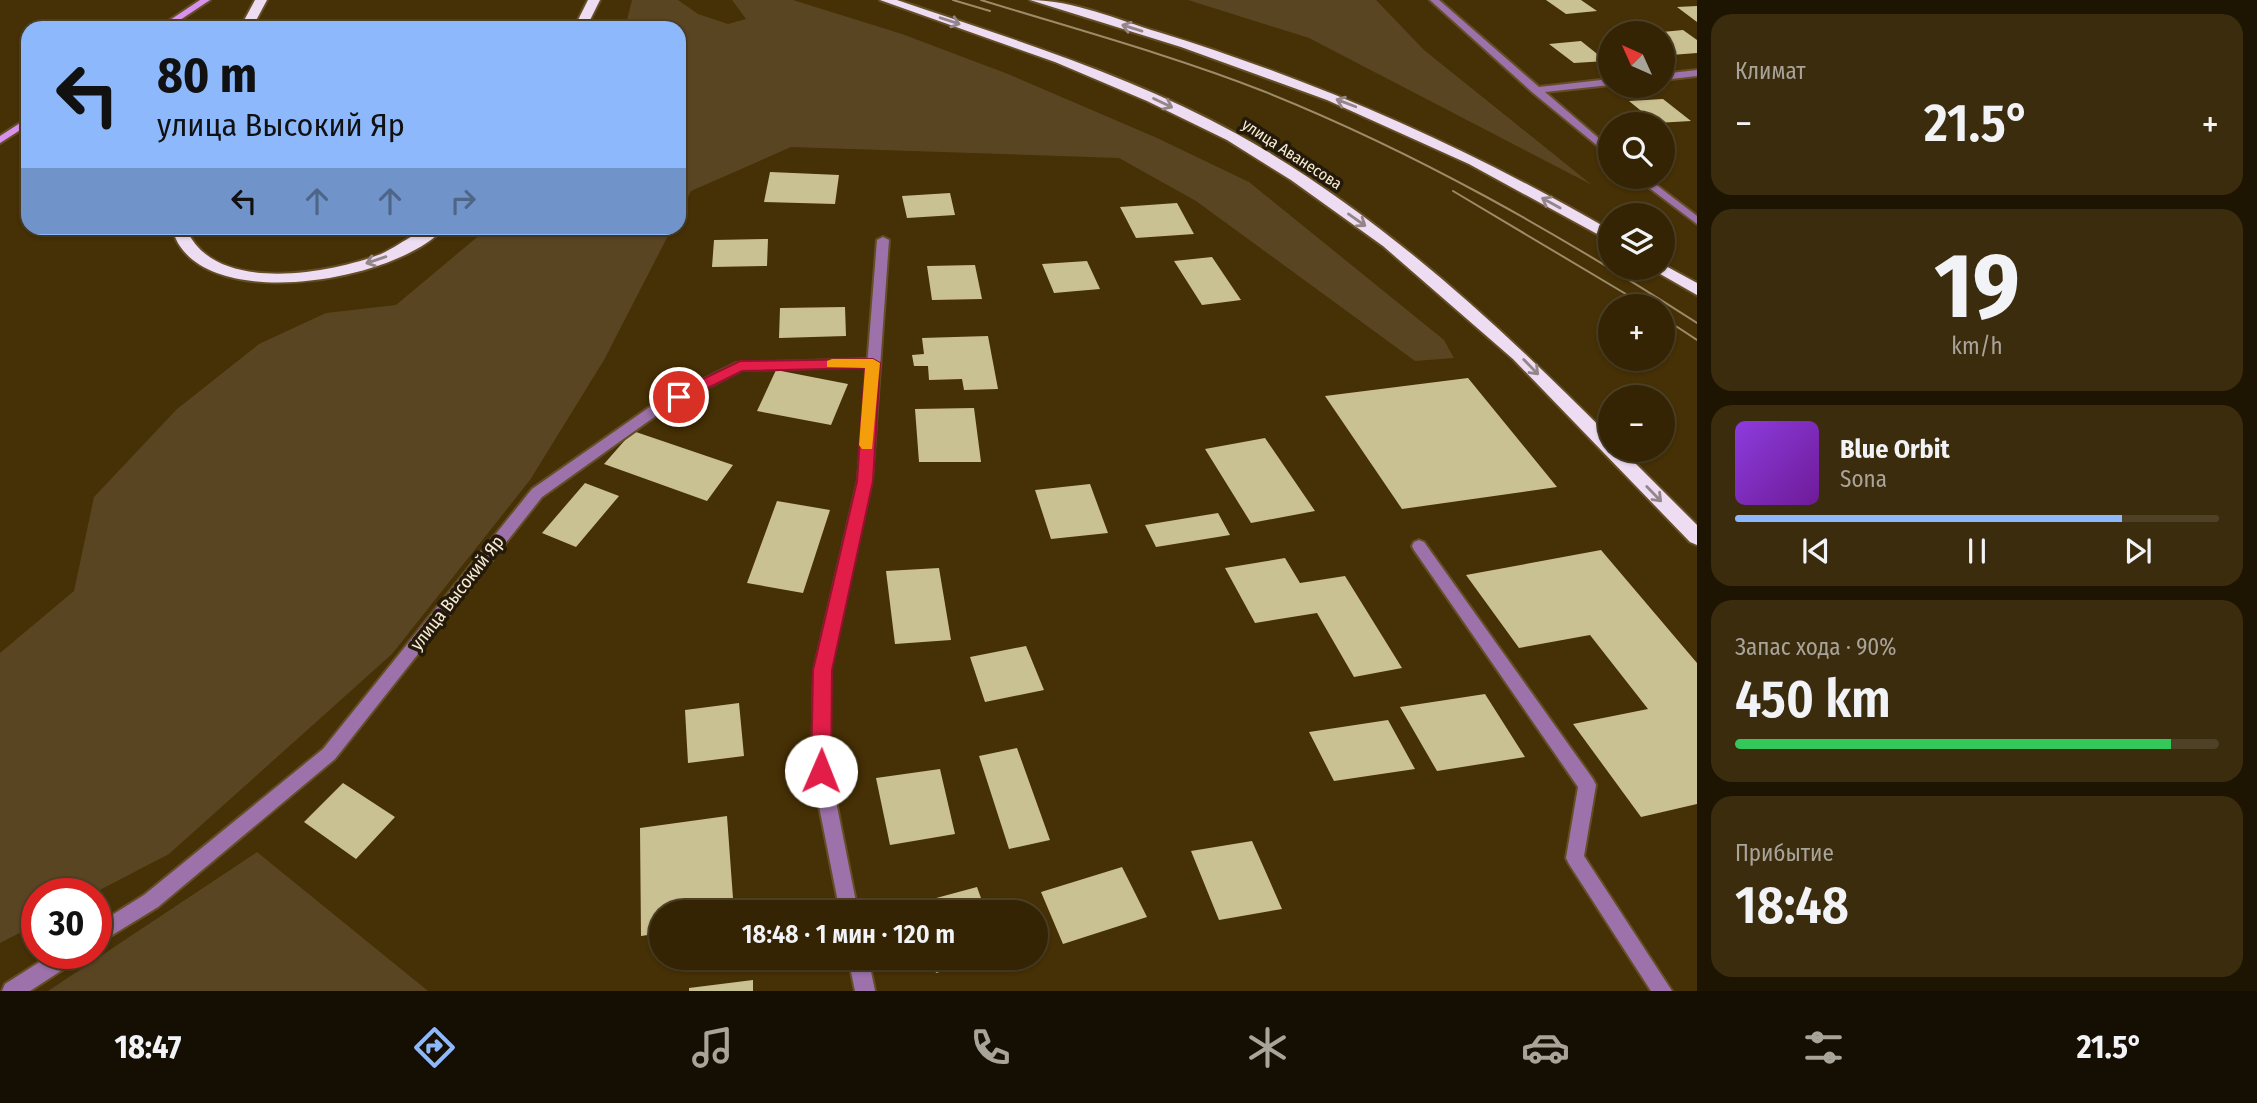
<!DOCTYPE html>
<html lang="ru">
<head>
<meta charset="utf-8">
<style>
	:root { --surface:#342404; --page:#3c2c0e; --text:#f1f3f6; --muted:#a9a49a; --line:#4e4126; --accent:#8db9fc }
	body { margin:0; font-family:"Fira Sans Condensed",sans-serif; background:var(--page); color:var(--text); height:100vh; display:flex; flex-direction:column; font-size:26px; white-space:nowrap }
	* { box-sizing:border-box; margin:0 }
	p { font-size:23px; color:var(--muted) }
	.icon { flex:none; width:38px; height:38px; fill:none; stroke:currentColor; stroke-width:2; stroke-linecap:round; stroke-linejoin:round }
	.map { position:relative; flex:1; overflow:hidden }
	.side { display:flex; flex-direction:column; gap:14px; padding:14px; background:#1d1402; width:560px }
	.side>* { flex:none }
	.top-card { position:absolute; left:21px; top:21px; width:665px; height:214px; border-radius:21px; box-shadow:0 2px 5px #0004,0 0 0 2px var(--line); background:#8db9fc; color:#111; overflow:hidden }
	.needle { width:46px; rotate:315deg }
	.fabs { position:absolute; left:1598px; top:21px; display:grid; gap:14px }
	.fabs a { display:grid; place-items:center; width:77px; height:77px; border-radius:50%; background:var(--surface); box-shadow:0 2px 5px #0004,0 0 0 2px var(--line); font-size:35px }
	.speed { position:absolute; left:21px; top:878px; display:flex; gap:14px; font-size:35px; font-weight:700; text-align:center }
	.speed>* { display:grid; place-content:center; width:91px; height:91px; border-radius:50%; background:var(--surface); box-shadow:0 2px 5px #0004,0 0 0 2px var(--line); line-height:1 }
	.speed .limit { border:10px solid #d22; background:#fff; color:#111 }
	.pin { position:absolute; display:grid; place-items:center; width:60px; height:60px; color:#fff; margin:-30px; border:4px solid #fff; border-radius:50%; box-shadow:0 2px 7px #0007 }
	.me { position:absolute; width:77px; margin:-38px; rotate:1deg; stroke-linejoin:round; filter:drop-shadow(0 0 5px #0008) }
	.turn { display:flex; align-items:center; gap:24px; height:147px; padding:0 21px; font-size:32px }
	.turn .icon { width:91px; height:91px; stroke-width:2.5 }
	.turn b { display:block; font-size:49px; line-height:60px }
	.lanes { display:flex; align-items:center; height:66px; padding:0 21px; background:#0003; justify-content:center; gap:35px; direction:ltr }
	.lanes .off { opacity:.35 }
	.big { font-size:52px; font-weight:600; line-height:1.1 }
	.side .widget { flex:1; display:flex; flex-direction:column; justify-content:center; gap:10px; min-width:0; padding:0 24px; border-radius:21px; background:var(--page) }
	.side .dial { align-items:center; gap:0 }
	.dial b { font-size:91px; line-height:1 }
	.song { display:flex; align-items:center; gap:21px }
	.cover { width:84px; height:84px; border-radius:10px; background:linear-gradient(135deg,hsl(270 70% 55%),hsl(280 70% 35%)) }
	.played { height:7px; border-radius:4px; background:linear-gradient(90deg,var(--accent) 80%,var(--line) 80%) }
	.keys { display:flex; justify-content:space-around; direction:ltr }
	.heat { display:flex; justify-content:space-between; align-items:center; font-size:38px; direction:ltr }
	.charge { height:10px; border-radius:5px; background:linear-gradient(90deg,#34c759 90%,var(--line) 0) }
	.trip { position:absolute; left:649px; top:900px; width:399px; height:70px; border-radius:35px; background:var(--surface); box-shadow:0 2px 5px #0004,0 0 0 2px var(--line); font-weight:600; line-height:70px; text-align:center }
	.dock { display:flex; height:112px; justify-content:space-around; align-items:center; background:#150e02; color:var(--muted) }
	.dock .icon { width:49px; height:49px }
	.dock .active { color:var(--accent) }
	.dock b { font-size:32px; color:var(--text) }
	main { display:flex; flex:1; min-height:0 }
	.map>svg:first-child { display:block }
</style>
</head>
<body>
<main>
<div class="map">
<svg width="1697" height="991" viewBox="0 0 1697 991">
	<rect width="100%" height="100%" fill="#463005"/>
	<path fill="#5a4523" d="M 632,0 L 678,0 L 698,14 L 728,24 L 746,19 L 732,0 L 793,0 L 902,34 L 1008,74 L 1157,138 L 1249,182 L 1444,340 L 1454,358 L 1415,361 L 1196,201 L 1119,158 L 791,147 L 691,191 L 679,215 L 679,28 L 625,28 Z
		M 1188,0 L 1376,0 L 1424,50 L 1592,185 L 1309,38 Z
		M 488,228 L 672,228 L 604,360 L 530,480 L 392,654 L 169,854 L 92,894 L 37,894 L 37,924 L 0,943 L 0,653 L 74,591 L 94,497 L 177,409 L 259,344 L 326,313 L 396,305 Z
		M 257,852 L 428,991 L 48,991 Z"/>
	<path fill="#cac192" d="M 1546,0 L 1581,0 L 1597,11 L 1566,14 Z
		M 1697,6 L 1697,22 L 1677,7 Z
		M 1683,30 L 1697,40 L 1697,53 L 1671,55 L 1662,49 L 1662,32 Z
		M 1581,41 L 1606,61 L 1574,63 L 1549,44 Z
		M 1663,99 L 1691,121 L 1656,123 L 1629,101 Z
		M 770,172 L 839,175 L 835,204 L 764,202 Z
		M 950,193 L 955,215 L 907,218 L 902,196 Z
		M 1177,203 L 1194,234 L 1136,238 L 1120,207 Z
		M 768,239 L 767,266 L 712,267 L 714,240 Z
		M 1212,257 L 1241,300 L 1202,305 L 1174,261 Z
		M 1087,261 L 1100,289 L 1054,293 L 1042,264 Z
		M 975,265 L 982,299 L 932,300 L 927,266 Z
		M 845,307 L 846,336 L 779,338 L 780,308 Z
		M 988,336 L 998,389 L 964,390 L 962,379 L 929,380 L 928,366 L 914,366 L 912,355 L 924,354 L 922,338 Z
		M 776,370 L 848,384 L 831,425 L 757,411 Z
		M 1468,378 L 1557,487 L 1402,509 L 1325,396 Z
		M 974,408 L 981,462 L 919,462 L 915,409 Z
		M 633,431 L 733,465 L 707,501 L 604,464 Z
		M 1265,438 L 1315,511 L 1251,523 L 1205,449 Z
		M 585,483 L 619,496 L 576,547 L 542,533 Z
		M 1090,484 L 1108,533 L 1051,539 L 1035,490 Z
		M 777,501 L 830,510 L 803,593 L 747,583 Z
		M 1218,513 L 1230,535 L 1156,547 L 1145,525 Z
		M 1601,550 L 1697,663 L 1697,804 L 1641,817 L 1573,724 L 1648,709 L 1590,635 L 1519,648 L 1466,575 Z
		M 1285,558 L 1300,583 L 1345,576 L 1402,668 L 1354,677 L 1317,613 L 1255,623 L 1225,568 Z
		M 939,568 L 951,640 L 895,644 L 886,571 Z
		M 1026,646 L 1044,690 L 985,702 L 970,657 Z
		M 1485,694 L 1525,757 L 1437,771 L 1400,707 Z
		M 739,703 L 744,756 L 688,763 L 685,710 Z
		M 1388,720 L 1415,769 L 1334,781 L 1309,732 Z
		M 1017,748 L 1050,840 L 1009,849 L 979,756 Z
		M 940,769 L 955,834 L 890,845 L 876,778 Z
		M 343,783 L 395,817 L 356,859 L 304,822 Z
		M 727,816 L 734,912 L 662,912 L 662,933 L 641,936 L 640,828 Z
		M 1252,841 L 1282,909 L 1219,920 L 1191,851 Z
		M 1122,867 L 1147,917 L 1063,944 L 1041,892 Z
		M 977,887 L 986,912 L 917,912 L 914,904 Z
		M 931,957 L 988,957 L 988,958 L 936,973 Z
		M 753,980 L 753,991 L 689,991 L 689,988 Z"/>
	<g fill="none" stroke-linecap="round" stroke-linejoin="round">
		<g stroke="#634e26" stroke-width="4">
			<path id="service" d="M 873,359 L 879,363 L 877,366 L 742,370 L 664,410 L 542,497 L 335,759 L 158,907 L 96,945 L 96,925 L 144,895 L 323,749 L 532,489 L 654,404 L 736,363 Z
				M 1419,540 L 1424,542 L 1593,779 L 1596,785 L 1584,856 L 1672,991 L 1651,991 L 1569,864 L 1566,858 L 1578,787 L 1414,550 L 1412,546 L 1414,542 Z
				M 52,954 L 79,954 L 76,961 L 30,991 L 2,991 L 5,984 Z"/>
		</g>
		<g stroke="#634e26" stroke-width="4">
			<path id="minor" d="M 1430,0 L 1439,0 L 1539,87 L 1610,79 L 1610,85 L 1545,92 L 1610,148 L 1610,156 L 1532,92 Z
				M 1697,70 L 1697,76 L 1662,80 L 1662,74 Z
				M 1635,177 L 1646,177 L 1697,216 L 1697,224 Z
				M 883,237 L 889,240 L 872,480 L 830,670 L 830,771 L 858,912 L 840,912 L 812,771 L 814,670 L 858,480 L 877,240 Z
				M 848,957 L 868,957 L 875,991 L 855,991 Z"/>
		</g>
		<g stroke="#634e26" stroke-width="4">
			<path id="secondary" d="M 200,0 L 210,0 L 168,28 L 158,28 Z
				M 28,118 L 28,125 L 0,143 L 0,136 Z"/>
		</g>
		<g stroke="#634e26" stroke-width="4">
			<path id="trunk" d="M 255,0 L 267,0 L 252,28 L 240,28 Z
				M 588,0 L 600,0 L 586,28 L 574,28 Z
				M 880,0 L 897,0 C 1012,39 1130,75 1237,134 C 1376,211 1499,325 1610,437 L 1610,450 L 1622,450 L 1697,525 L 1697,545 L 1690,542 L 1513,359 L 1383,246 L 1291,180 L 1227,140 L 1147,101 L 1055,62 Z
				M 1030,0 C 1073,0 1118,20 1158,32 C 1317,81 1467,147 1610,230 L 1610,241 L 1469,164 L 1327,100 L 1181,47 Z
				M 172,228 L 186,228 C 213,295 329,274 381,254 C 402,245 420,226 444,228 C 398,282 194,317 172,228 Z
				M 1662,264 L 1697,283 L 1697,295 L 1655,271 L 1653,268 L 1662,268 Z"/>
		</g>
		<use href="#service" fill="#9d71aa" fill-rule="evenodd"/>
		<use href="#minor" fill="#9d71aa" fill-rule="evenodd"/>
		<use href="#secondary" fill="#d891ed" fill-rule="evenodd"/>
		<use href="#trunk" fill="#eedcf3" fill-rule="evenodd"/>
		<path stroke="#9c8a69" stroke-width="2" d="M 953,0 L 990,11
			M 981,0 C 1075,29 1171,55 1263,91 C 1416,152 1559,234 1697,323
			M 1453,191 L 1646,306
			M 1662,317 L 1697,340"/>
	</g>
	<defs><path id="oneway-shaft" d="M-6 0H5M1.5-3L5.5 0L1.5 3" fill="none" stroke-width="1.6" stroke-linecap="round" stroke-linejoin="round" transform="scale(1.75)"/></defs>
	<g stroke="#93858a">
		<use href="#oneway-shaft" transform="translate(950 21) rotate(18)"/>
		<use href="#oneway-shaft" transform="translate(1132 28) rotate(-163)"/>
		<use href="#oneway-shaft" transform="translate(1163 103) rotate(26)"/>
		<use href="#oneway-shaft" transform="translate(1346 103) rotate(-159)"/>
		<use href="#oneway-shaft" transform="translate(1551 203) rotate(-151)"/>
		<use href="#oneway-shaft" transform="translate(1357 220) rotate(35)"/>
		<use href="#oneway-shaft" transform="translate(376 260) rotate(161)"/>
		<use href="#oneway-shaft" transform="translate(1531 367) rotate(46)"/>
		<use href="#oneway-shaft" transform="translate(1654 494) rotate(46)"/>
	</g>
	<path fill="#e11d48" stroke="#92132f" stroke-width="2" d="M 873,359 L 880,363 L 873,481 L 832,670 L 831,771 L 828,777 L 821,779 L 814,777 L 811,771 L 813,670 L 857,481 L 865,368 L 742,371 L 684,400 L 679,402 L 672,397 L 674,393 L 740,361 Z"/>
	<path fill="#f59e0b" d="M 832,359 L 873,359 L 880,363 L 872,449 L 862,449 L 859,445 L 865,368 L 827,367 L 827,361 Z"/>
	<g text-anchor="middle" dominant-baseline="central" stroke-width="7" stroke-linejoin="round" paint-order="stroke">
		<g font-size="16" fill="#f9ecd6" stroke="#241a0a">
			<text transform="translate(1292 154) rotate(33)">улица Аванесова</text>
		</g>
		<g font-size="18" fill="#f9ecd6" stroke="#241a0a">
			<text transform="translate(457 593) rotate(-52)">улица Высокий Яр</text>
		</g>
	</g>
</svg>
<div class="fabs">
<a><svg class="needle" viewBox="-14 -14 28 28"><path d="M0-13l5 13h-10z" fill="#e53935"/><path d="M0 13l5-13h-10z" fill="#a9a49a"/></svg></a>
<a><svg class="icon" aria-label="search" viewBox="0 0 24 24"><circle cx="10" cy="10" r="6"/><path d="M15 15l6 6"/></svg></a>
<a><svg class="icon" aria-label="layers" viewBox="0 0 24 24"><path d="M12 4l9 5-9 5-9-5zM3 14l9 5 9-5"/></svg></a>
<a>+</a>
<a>−</a>
</div>
<div class="speed"><div class="limit">30</div></div>
<div class="pin" style="left:679px;top:397px;background:#d93025"><svg class="icon" aria-label="arrive" viewBox="0 0 24 24"><path d="M6 21V4h12l-3 4 3 4H6"/></svg></div>
<svg class="me" style="left:821px;top:771px" viewBox="-20 -20 40 40"><circle r="19" fill="#fff"/><path d="M0-13L10 11 0 6-10 11z" fill="#e11d48"/></svg>
<div class="trip">18:48 · 1 мин · 120 m</div>
<div class="top-card">
<div class="turn"><svg class="icon" aria-label="left" viewBox="0 0 24 24"><path d="M17 20v-9H6M10 6l-5 5 5 5"/></svg><div><b>80 m</b>улица Высокий Яр</div></div>
<div class="lanes"><svg class="icon" aria-label="left" viewBox="0 0 24 24"><path d="M17 20v-9H6M10 6l-5 5 5 5"/></svg><svg class="icon off" aria-label="ahead" viewBox="0 0 24 24"><path d="M12 20V5M6 11l6-6 6 6"/></svg><svg class="icon off" aria-label="ahead" viewBox="0 0 24 24"><path d="M12 20V5M6 11l6-6 6 6"/></svg><svg class="icon off" aria-label="right" viewBox="0 0 24 24"><path d="M7 20v-9h11M14 6l5 5-5 5"/></svg></div>
</div>
</div>
<section class="side">
<div class="widget"><p>Климат</p>
<div class="heat"><a>−</a><b class="big">21.5°</b><a>+</a></div>
</div>
<div class="widget dial"><b>19</b><p>km/h</p></div>
<div class="widget">
<div class="song"><i class="cover"></i><div><b>Blue Orbit</b><p>Sona</p></div></div>
<div class="played"></div>
<div class="keys"><svg class="icon" aria-label="previous" viewBox="0 0 24 24"><path d="M18 5L8 12l10 7zM5 5v14"/></svg><svg class="icon" aria-label="pause" viewBox="0 0 24 24"><path d="M8 5v14M16 5v14"/></svg><svg class="icon" aria-label="next" viewBox="0 0 24 24"><path d="M6 5l10 7-10 7zM19 5v14"/></svg></div>
</div>
<div class="widget"><p>Запас хода · 90%</p><b class="big">450 km</b><div class="charge"></div></div>
<div class="widget"><p>Прибытие</p><b class="big">18:48</b></div>
</section>
</main>
<nav class="dock">
<b>18:47</b>
<svg class="icon active" aria-label="directions" viewBox="0 0 24 24"><path d="M12 3l9 9-9 9-9-9zM9 14v-3h6M13 9l2 2-2 2"/></svg>
<svg class="icon" aria-label="music" viewBox="0 0 24 24"><path d="M9 18V5l10-2v13"/><circle cx="6" cy="18" r="3"/><circle cx="16" cy="16" r="3"/></svg>
<svg class="icon" aria-label="phone" viewBox="0 0 24 24"><path d="M5 4h4l2 5-3 2q2 4 5 5l2-3 5 2v4C11 20 4 13 5 4z"/></svg>
<svg class="icon" aria-label="climate" viewBox="0 0 24 24"><path d="M12 3v18M4 7l16 10M4 17L20 7"/></svg>
<svg class="icon" aria-label="car" viewBox="0 0 24 24"><path d="M5 17H2v-5l4-1 3-4h7l3 4 3 1v5h-3M9 17h6M6 11h13"/><circle cx="7" cy="17" r="2"/><circle cx="17" cy="17" r="2"/></svg>
<svg class="icon" aria-label="filters" viewBox="0 0 24 24"><path d="M4 7h16M4 17h16"/><circle cx="9" cy="7" r="2"/><circle cx="15" cy="17" r="2"/></svg>
<b>21.5°</b>
</nav>
</body>
</html>
